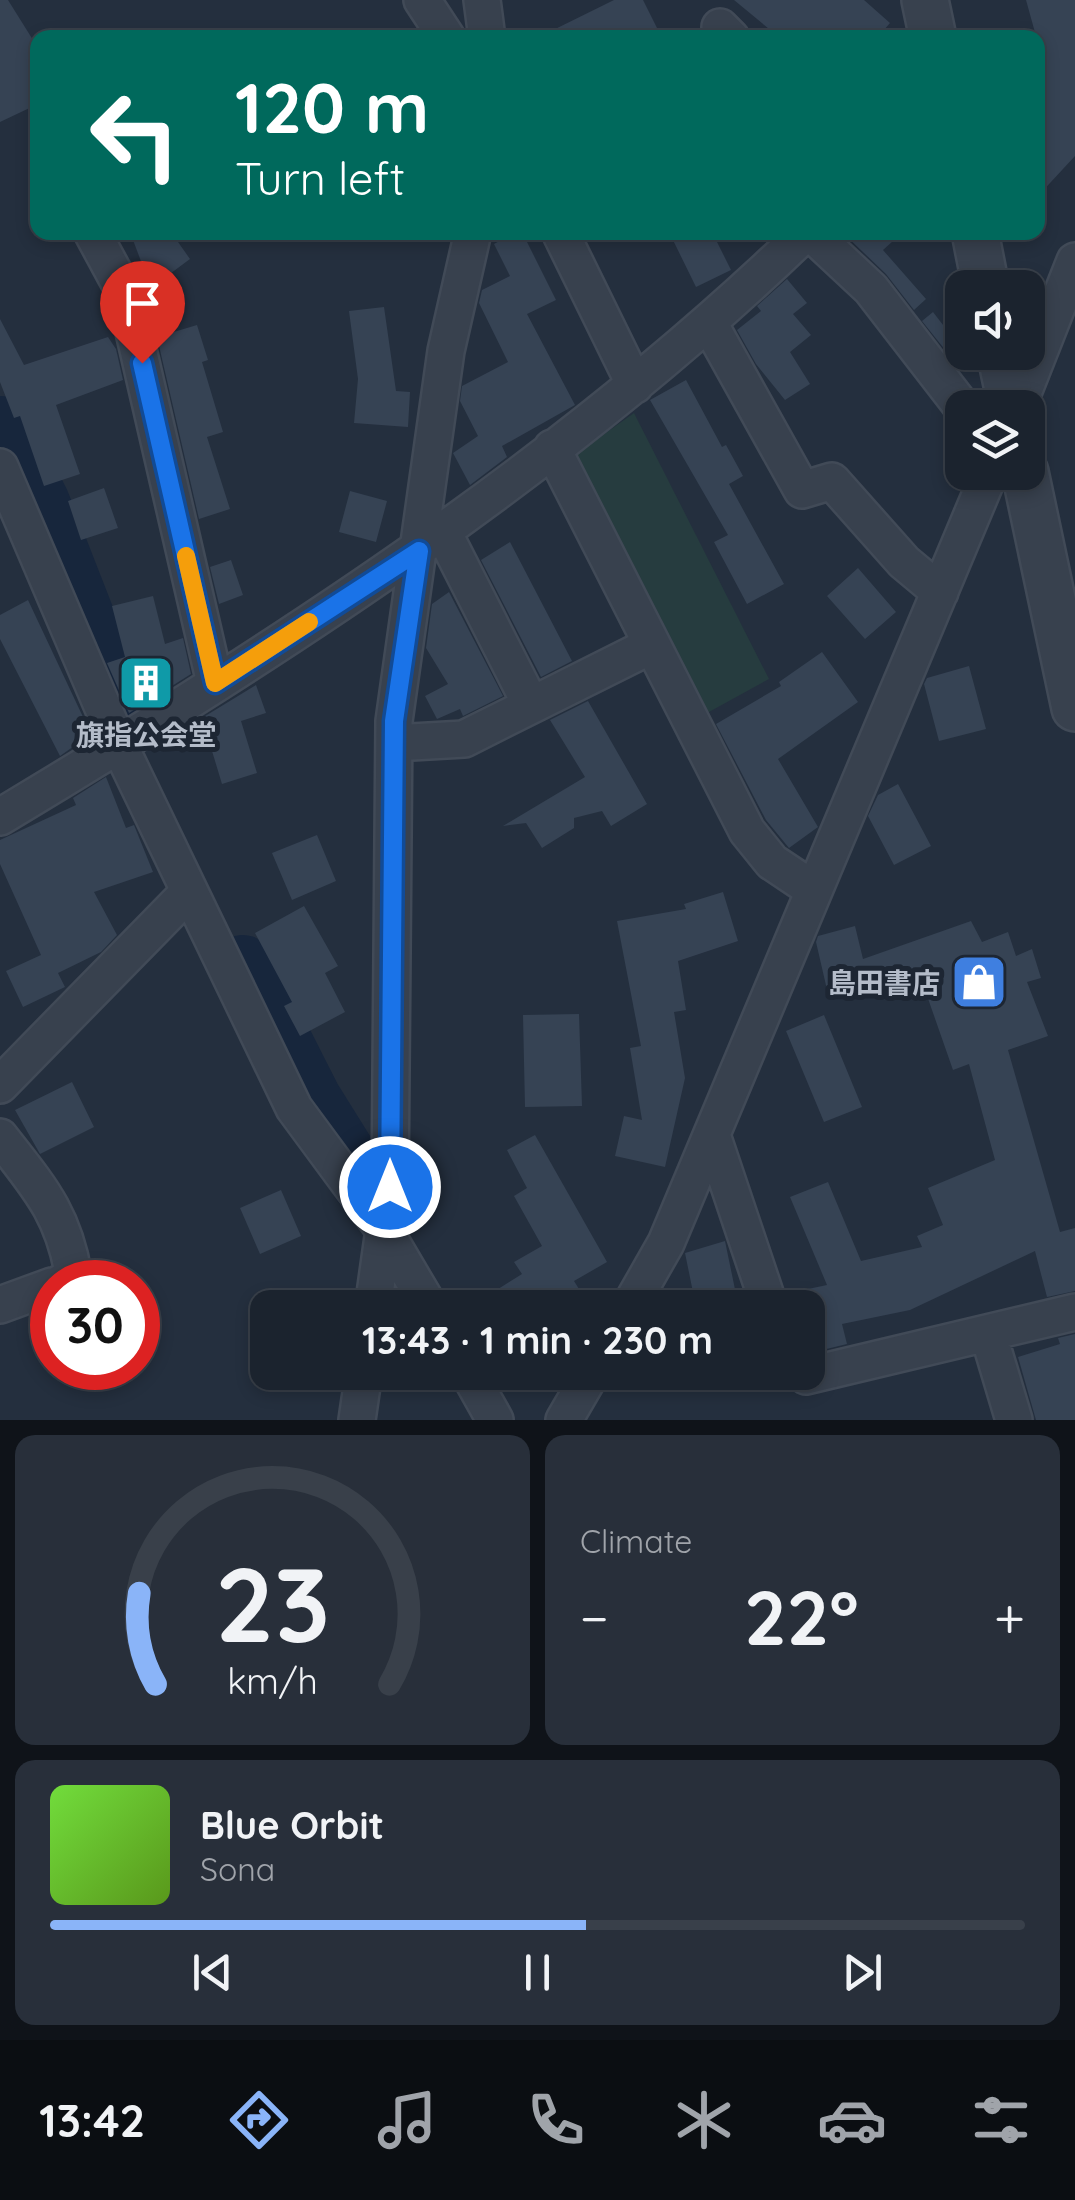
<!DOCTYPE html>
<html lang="en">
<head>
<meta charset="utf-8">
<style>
	:root { --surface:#1b232e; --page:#282f3a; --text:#f1f3f6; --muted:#a0a4aa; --line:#39404a; --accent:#8ab4f8 }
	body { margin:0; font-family:Quicksand,"Noto Sans JP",sans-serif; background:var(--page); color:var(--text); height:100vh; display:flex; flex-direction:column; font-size:38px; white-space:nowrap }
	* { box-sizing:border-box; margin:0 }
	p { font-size:32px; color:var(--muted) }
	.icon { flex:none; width:55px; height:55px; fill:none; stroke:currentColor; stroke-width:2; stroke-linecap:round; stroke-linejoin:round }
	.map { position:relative; height:1420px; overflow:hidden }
	.drawer { display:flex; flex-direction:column; gap:15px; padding:15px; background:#0f1319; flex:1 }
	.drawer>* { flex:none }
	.banner { position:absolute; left:30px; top:30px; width:1015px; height:210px; border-radius:20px; box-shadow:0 5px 15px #0003,0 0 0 2px var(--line); background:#00695c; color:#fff; overflow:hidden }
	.fabs { position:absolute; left:945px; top:270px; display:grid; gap:20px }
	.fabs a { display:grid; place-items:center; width:100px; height:100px; border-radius:20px; background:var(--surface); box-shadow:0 5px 15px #0003,0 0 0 2px var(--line); font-size:50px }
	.speed { position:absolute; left:30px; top:1260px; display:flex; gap:20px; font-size:50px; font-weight:700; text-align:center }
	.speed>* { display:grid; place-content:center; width:130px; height:130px; border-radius:50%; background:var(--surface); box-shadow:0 5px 15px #0003,0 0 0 2px var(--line); line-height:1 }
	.speed .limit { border:15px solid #d22; background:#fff; color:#111 }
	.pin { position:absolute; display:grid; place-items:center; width:85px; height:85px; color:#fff; margin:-102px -42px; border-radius:50% 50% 50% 0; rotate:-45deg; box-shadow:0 0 10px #0007 }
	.pin .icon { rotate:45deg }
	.me { position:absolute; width:110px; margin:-55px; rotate:0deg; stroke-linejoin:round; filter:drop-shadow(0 0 8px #0008) }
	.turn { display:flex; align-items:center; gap:35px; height:210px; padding:0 40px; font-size:45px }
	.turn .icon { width:130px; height:130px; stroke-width:2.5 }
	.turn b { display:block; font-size:70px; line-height:85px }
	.big { font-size:75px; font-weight:700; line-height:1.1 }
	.drawer .widget { flex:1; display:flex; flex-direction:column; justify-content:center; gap:15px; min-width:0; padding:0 35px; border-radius:20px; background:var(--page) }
	.drawer .dial { align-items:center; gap:0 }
	.dial svg { height:260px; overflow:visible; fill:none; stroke:var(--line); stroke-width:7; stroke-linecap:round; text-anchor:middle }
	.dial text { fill:var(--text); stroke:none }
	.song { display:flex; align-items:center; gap:30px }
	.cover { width:120px; height:120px; border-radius:15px; background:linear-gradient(135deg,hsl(100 70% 55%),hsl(90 70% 35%)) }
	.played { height:10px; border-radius:5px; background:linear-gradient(90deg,var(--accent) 55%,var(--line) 55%) }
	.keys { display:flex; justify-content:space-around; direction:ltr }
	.heat { display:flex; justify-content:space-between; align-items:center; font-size:55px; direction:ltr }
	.drawer .tiles { flex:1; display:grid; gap:15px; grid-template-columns:1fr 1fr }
	.widget:last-child { grid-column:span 2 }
	.trip { position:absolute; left:250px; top:1290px; width:575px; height:100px; border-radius:20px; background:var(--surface); box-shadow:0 5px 15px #0003,0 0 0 2px var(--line); font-weight:700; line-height:100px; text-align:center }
	.tab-bar { display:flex; height:160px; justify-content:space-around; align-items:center; background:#0b0e12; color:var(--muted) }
	.tab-bar .icon { width:70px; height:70px }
	.tab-bar .on { color:var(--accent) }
	.tab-bar b { font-size:45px; color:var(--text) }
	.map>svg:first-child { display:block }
</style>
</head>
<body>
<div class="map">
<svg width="1075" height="1420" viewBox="0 0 1075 1420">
	<rect width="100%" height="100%" fill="#242f3e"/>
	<path fill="#263c3f" d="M 634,413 L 769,679 L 698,718 L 569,459 Z"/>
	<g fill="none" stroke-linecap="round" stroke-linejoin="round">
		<path stroke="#17263c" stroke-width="62" d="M 0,427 L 39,503 L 116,700
			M 243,966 L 311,1100 L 364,1185"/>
	</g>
	<path fill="#364354" d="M 0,0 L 8,0 L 38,48 L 38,104 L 0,122 Z
		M 614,0 L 643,0 L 662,38 L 537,38 Z
		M 734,0 L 864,0 L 890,23 L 877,38 L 780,38 Z
		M 1026,0 L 1075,0 L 1075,156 L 1038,196 L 1038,71 L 1044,65 Z
		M 130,232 L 171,232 L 190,259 L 151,288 Z
		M 516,232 L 522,232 L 556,300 L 527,314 L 575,405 L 502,446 L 507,457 L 470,485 L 453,453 L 478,436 L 460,401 L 462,386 L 508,362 L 479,303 L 482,290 L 510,276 L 494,244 Z
		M 669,232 L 712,232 L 731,270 L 696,287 Z
		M 842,232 L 903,232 L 883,250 L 926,299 L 914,310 L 886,274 Z
		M 787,279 L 807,303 L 793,314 L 811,335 L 790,352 L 810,384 L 785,400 L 756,364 L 737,330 L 761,311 L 757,306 Z
		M 384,307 L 396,391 L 410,392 L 408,427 L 354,423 L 358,379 L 349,311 Z
		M 933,312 L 957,343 L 946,351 L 922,321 Z
		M 0,319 L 24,365 L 108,337 L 116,349 L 123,380 L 56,405 L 80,474 L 44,486 L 20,416 L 14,418 L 0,382 Z
		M 197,325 L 208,360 L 202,362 L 223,432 L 207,437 L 230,509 L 199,519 L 157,337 Z
		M 686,380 L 722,447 L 726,445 L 743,476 L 729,484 L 784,584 L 747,604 L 714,542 L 728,535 L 650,400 Z
		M 104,488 L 118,528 L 81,540 L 68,501 Z
		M 350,491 L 387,501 L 376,542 L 339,532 Z
		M 510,542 L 572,661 L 541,677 L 481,560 Z
		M 231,560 L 243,595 L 219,604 L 210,567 Z
		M 858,568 L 896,612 L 865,639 L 827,596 Z
		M 449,592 L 503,696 L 463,716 L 460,709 L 437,719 L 425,696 L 448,684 L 426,648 L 432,604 Z
		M 153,596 L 165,644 L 183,638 L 191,674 L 129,713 L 107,663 L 125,657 L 112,606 Z
		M 28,600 L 91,734 L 60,756 L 0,639 L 0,615 Z
		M 822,652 L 858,702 L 778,759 L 818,827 L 789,848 L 766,820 L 716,724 L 781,686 L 779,682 Z
		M 969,666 L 986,729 L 939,741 L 924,684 L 927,678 Z
		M 256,685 L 266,713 L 241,721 L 257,773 L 222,784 L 202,718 Z
		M 588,701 L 647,804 L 611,826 L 602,811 L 574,818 L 574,828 L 542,848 L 526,823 L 503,826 L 585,777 L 550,720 Z
		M 106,777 L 126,828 L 134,825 L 153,872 L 94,892 L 117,935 L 101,952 L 58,973 L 65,987 L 23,1007 L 6,971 L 41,955 L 0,864 L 0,840 L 76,805 L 73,798 Z
		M 898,784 L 931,846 L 894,865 L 868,816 L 878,795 Z
		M 317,835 L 336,881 L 292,900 L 272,853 Z
		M 723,892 L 738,941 L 678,961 L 686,1010 L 674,1012 L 685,1078 L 665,1167 L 615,1156 L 624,1116 L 642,1120 L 630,1048 L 641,1046 L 617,921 L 686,909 L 684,904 Z
		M 304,906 L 338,966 L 325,973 L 345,1012 L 300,1036 L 284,1006 L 292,1002 L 255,933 Z
		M 971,921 L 982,942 L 1008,932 L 1016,956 L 1032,949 L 1041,978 L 1027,982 L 1048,1036 L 1008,1050 L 1060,1232 L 1075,1228 L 1075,1291 L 1047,1297 L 1035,1251 L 910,1310 L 842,1324 L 847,1344 L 810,1353 L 808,1289 L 827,1285 L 790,1197 L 828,1182 L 861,1261 L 922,1247 L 917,1236 L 943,1225 L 928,1188 L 995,1160 L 969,1064 L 953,1070 L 918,970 L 828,994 L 816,942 L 818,936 L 855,926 L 863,959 Z
		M 579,1014 L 582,1106 L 525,1107 L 523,1015 Z
		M 824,1015 L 862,1107 L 824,1122 L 786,1031 Z
		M 72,1082 L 94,1127 L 40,1154 L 15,1110 Z
		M 535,1135 L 607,1262 L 574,1281 L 579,1289 L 547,1308 L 468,1308 L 522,1274 L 514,1262 L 542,1246 L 514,1196 L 527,1188 L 507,1150 Z
		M 281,1190 L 301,1236 L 260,1254 L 240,1208 Z
		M 725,1241 L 737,1299 L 696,1307 L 685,1253 Z
		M 1075,1334 L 1075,1420 L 1036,1420 L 1018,1357 L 1060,1344 L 1058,1338 Z"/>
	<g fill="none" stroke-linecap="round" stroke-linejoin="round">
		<g stroke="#414a57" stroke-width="40">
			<path id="minor" d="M 422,0 L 447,38
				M 482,0 L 487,38
				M 720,27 L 731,38
				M 92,232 L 125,293 L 215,683
				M 560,232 L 635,385
				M 810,232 L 871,289 L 963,408
				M 710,325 L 802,490 L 832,481 L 904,562 L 940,592
				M 1017,408 L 1075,261
				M 552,448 L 747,831 L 772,862 L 814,890
				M 0,467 L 119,745 L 294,1108 L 384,1230 L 430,1308
				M 443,532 L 531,705
				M 394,743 L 464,739 L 652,645
				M 0,817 C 285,646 566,464 806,232
				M 0,1085 L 188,893
				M 712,1135 L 770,1308
				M 0,1137 C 39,1187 64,1214 74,1278 L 62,1282
				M 0,1305 L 52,1286
				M 373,1308 L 390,1187 L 394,721 L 446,351 L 473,232
				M 629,1308 L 666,1243 L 990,472
				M 988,1333 L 1014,1420
				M 468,1372 L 495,1420
				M 801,1372 L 806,1376 L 1075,1312
				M 357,1420 L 364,1372
				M 564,1420 L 592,1372"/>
		</g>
		<g stroke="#414a57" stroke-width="50">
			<path id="tertiary" d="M 925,0 L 933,38
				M 975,232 L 986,288
				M 1000,352 L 1012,408
				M 1025,472 L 1075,708"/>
		</g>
		<use href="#minor" stroke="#38414e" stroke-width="35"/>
		<use href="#tertiary" stroke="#38414e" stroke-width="45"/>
	</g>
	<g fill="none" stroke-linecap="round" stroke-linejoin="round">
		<g stroke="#114b97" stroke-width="25">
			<path id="route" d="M 142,363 L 215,683 L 419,551 L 394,721 L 390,1187"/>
		</g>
		<use href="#route" stroke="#1a73e8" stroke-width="18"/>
		<path stroke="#f59e0b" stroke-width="18" d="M 186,556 L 215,683 L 309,622"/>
	</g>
	<defs>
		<g id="building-square" transform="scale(2.875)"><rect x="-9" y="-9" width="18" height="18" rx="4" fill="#0f9aa8" stroke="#1d2633"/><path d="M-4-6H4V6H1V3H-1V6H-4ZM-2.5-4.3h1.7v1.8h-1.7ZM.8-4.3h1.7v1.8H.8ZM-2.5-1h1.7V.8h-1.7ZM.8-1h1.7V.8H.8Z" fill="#fff"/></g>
		<g id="shop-square" transform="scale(2.875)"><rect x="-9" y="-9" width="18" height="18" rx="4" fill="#3f7fe0" stroke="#1d2633"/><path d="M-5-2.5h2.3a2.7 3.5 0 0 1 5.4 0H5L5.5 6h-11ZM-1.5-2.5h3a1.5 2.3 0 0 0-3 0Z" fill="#fff"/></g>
	</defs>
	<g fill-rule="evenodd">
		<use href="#building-square" x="146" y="683"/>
		<use href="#shop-square" x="979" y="982"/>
	</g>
	<g text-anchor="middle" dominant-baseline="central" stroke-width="10" stroke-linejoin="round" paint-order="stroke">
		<g font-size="28" font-weight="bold" fill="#b4bcc9" stroke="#1d2633">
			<text x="146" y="734">旗指公会堂</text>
			<text x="940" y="982" text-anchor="end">島田書店</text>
		</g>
	</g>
</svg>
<div class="fabs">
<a><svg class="icon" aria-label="sound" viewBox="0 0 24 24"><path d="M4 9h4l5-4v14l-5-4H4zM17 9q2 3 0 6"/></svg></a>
<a><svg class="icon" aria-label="layers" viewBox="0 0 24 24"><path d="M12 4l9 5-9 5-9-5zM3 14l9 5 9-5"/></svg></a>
</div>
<div class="speed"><div class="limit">30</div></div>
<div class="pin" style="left:142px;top:363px;background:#d93025"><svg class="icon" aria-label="arrive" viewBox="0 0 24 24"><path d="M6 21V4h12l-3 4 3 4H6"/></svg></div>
<svg class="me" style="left:390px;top:1187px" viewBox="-20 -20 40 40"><circle r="17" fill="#1a73e8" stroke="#fff" stroke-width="3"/><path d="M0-11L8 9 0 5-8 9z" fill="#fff"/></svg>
<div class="trip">13:43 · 1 min · 230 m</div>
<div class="banner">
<div class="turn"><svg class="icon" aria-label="left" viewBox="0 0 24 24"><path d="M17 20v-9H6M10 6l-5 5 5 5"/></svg><div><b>120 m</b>Turn left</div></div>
</div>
</div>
<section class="drawer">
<div class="tiles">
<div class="widget dial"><svg viewBox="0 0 100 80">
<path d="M14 69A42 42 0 1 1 86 69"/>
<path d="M14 69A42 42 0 0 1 9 41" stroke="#8ab4f8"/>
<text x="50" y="56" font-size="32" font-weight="700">23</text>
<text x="50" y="72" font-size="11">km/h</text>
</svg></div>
<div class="widget"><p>Climate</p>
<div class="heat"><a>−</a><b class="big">22°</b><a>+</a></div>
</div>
<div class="widget">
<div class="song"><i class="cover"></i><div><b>Blue Orbit</b><p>Sona</p></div></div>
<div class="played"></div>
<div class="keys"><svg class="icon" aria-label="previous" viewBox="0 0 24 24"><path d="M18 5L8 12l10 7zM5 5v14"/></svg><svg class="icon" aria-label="pause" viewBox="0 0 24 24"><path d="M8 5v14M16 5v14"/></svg><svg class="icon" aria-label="next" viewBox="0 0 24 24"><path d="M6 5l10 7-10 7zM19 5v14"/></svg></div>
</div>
</div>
</section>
<nav class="tab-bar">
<b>13:42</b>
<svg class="icon on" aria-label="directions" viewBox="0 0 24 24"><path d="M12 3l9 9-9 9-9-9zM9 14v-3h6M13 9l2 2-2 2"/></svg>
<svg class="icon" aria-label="music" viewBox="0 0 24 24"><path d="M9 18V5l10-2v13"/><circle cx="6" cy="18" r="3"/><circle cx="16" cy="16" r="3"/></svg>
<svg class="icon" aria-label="phone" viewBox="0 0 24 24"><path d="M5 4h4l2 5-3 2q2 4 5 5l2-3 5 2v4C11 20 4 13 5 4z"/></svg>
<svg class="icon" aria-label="climate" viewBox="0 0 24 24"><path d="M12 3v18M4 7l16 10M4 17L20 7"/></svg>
<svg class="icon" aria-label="car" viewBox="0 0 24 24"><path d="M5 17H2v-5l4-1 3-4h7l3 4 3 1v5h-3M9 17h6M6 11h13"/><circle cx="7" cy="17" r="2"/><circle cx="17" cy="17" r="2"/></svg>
<svg class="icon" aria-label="filters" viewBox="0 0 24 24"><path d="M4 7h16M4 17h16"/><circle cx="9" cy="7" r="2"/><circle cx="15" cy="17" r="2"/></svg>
</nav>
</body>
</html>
